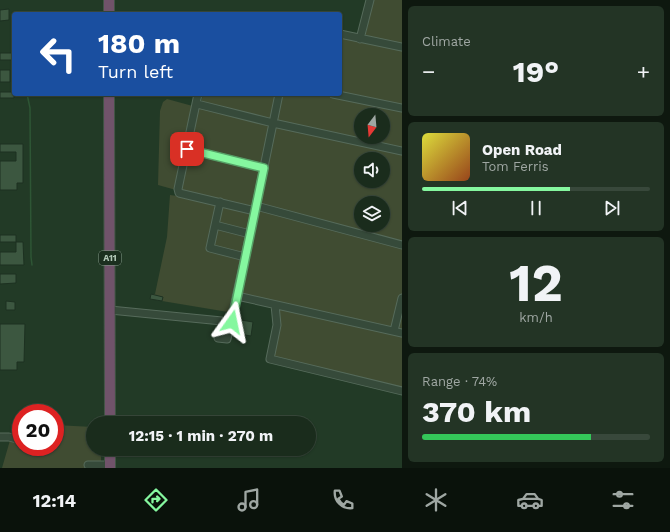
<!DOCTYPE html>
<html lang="en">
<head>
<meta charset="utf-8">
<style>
	:root { --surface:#1a2c1c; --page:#233425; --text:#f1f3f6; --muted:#9fa7a3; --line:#38483b; --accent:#85f79f }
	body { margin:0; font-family:"Work Sans",sans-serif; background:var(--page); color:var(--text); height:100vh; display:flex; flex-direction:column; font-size:15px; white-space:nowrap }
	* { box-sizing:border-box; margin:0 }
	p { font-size:13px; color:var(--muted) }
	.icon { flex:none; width:22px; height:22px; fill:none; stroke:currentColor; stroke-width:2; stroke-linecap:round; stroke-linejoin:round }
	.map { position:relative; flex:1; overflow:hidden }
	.details { display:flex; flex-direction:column; gap:6px; padding:6px; background:#0e180f; width:268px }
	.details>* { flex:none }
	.banner { position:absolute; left:12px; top:12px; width:330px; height:84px; border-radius:4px; box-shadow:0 1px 3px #0004,0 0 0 1px var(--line); background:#1a4fa0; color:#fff; overflow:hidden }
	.needle { width:26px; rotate:196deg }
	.controls { position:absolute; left:354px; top:108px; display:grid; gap:8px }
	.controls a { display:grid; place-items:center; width:36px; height:36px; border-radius:50%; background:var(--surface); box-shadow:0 1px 3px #0004,0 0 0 1px var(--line); font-size:20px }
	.speed { position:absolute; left:12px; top:404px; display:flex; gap:8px; font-size:20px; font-weight:700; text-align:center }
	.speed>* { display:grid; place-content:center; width:52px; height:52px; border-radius:50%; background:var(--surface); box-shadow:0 1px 3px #0004,0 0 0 1px var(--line); line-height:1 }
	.speed .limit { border:6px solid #d22; background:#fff; color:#111 }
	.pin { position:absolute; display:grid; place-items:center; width:34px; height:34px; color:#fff; margin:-17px; border-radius:8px; box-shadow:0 2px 6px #0006 }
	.me { position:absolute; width:44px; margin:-22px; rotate:12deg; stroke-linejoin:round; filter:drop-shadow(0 0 3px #0008) }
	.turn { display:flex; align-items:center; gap:14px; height:84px; padding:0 20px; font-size:18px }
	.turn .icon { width:52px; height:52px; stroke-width:2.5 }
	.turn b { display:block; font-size:28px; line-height:34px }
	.big { font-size:30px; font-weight:700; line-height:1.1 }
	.details .tile { flex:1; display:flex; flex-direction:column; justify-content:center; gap:6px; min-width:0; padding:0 14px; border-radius:6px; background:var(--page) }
	.details .dial { align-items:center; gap:0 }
	.dial b { font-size:52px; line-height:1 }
	.song { display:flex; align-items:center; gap:12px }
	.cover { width:48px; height:48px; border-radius:6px; background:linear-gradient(135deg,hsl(60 70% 55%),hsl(20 70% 35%)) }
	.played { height:4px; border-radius:2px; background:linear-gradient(90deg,var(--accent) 65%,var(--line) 65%) }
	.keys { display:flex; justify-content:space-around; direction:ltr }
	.heat { display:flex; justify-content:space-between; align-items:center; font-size:22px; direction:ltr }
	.charge { height:6px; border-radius:3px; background:linear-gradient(90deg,#34c759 74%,var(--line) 0) }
	.trip { position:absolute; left:86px; top:416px; width:230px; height:40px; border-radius:20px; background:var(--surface); box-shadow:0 1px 3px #0004,0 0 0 1px var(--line); font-weight:700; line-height:40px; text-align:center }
	.tabs { display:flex; height:64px; justify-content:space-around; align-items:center; background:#0a120b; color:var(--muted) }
	.tabs .icon { width:28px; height:28px }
	.tabs .current { color:var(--accent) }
	.tabs b { font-size:18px; color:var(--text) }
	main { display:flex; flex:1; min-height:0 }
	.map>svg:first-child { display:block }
</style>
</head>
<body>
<main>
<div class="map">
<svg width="402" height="468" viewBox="0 0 402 468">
	<rect width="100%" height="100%" fill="#223a26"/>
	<path fill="#404c32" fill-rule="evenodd" d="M 373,0 L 402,0 L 402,389 L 274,358 L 280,321 L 279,303 L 233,292 L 228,312 L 150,299 L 151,294 L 155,294 L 167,237 L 170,195 L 177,196 L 176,190 L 158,185 L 160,111 L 163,102 L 167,99 L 200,108 L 203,94 L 340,94 L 340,37 L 364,42 ZM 361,115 L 383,115 L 383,137 L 361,137 ZM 361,159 L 383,159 L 383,181 L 361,181 ZM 361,203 L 383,203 L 383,225 L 361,225 Z
		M 15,423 L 21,423 L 21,447 L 55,447 L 55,425 L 93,427 L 93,449 L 101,449 L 101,468 L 2,468 Z"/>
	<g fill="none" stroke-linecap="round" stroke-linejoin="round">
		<path stroke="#2e5635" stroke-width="1.5" d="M 27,94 L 30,108 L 31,257 L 32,265"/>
	</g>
	<path fill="#3c5740" stroke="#1d3121" d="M 9,9 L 9,20 L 0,21 L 0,10 Z
		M 0,53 L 14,53 L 14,60 L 0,60 Z
		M 0,70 L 10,70 L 10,82 L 0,82 Z
		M 0,92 L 14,92 L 14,98 L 0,98 Z
		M 0,144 L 23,144 L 23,183 L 17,183 L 17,190 L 0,190 L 0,161 L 16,161 L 16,152 L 0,152 Z
		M 0,235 L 16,235 L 16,242 L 0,242 Z
		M 16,242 L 23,242 L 24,265 L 0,265 L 0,252 L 16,252 Z
		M 0,274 L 16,274 L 16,283 L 0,284 Z
		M 151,294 L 163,297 L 162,301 L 150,299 Z
		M 6,301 L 15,302 L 15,310 L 6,310 Z
		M 241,320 L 253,322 L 251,336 L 239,334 Z
		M 0,324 L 25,324 L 24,362 L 17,362 L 17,370 L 0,370 Z"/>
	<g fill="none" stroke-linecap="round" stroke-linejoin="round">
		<g stroke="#566b5b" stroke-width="9">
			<path id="minor" d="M 340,34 L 402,47
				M 360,39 L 370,0
				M 198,94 L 178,189 L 179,193 L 255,211
				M 333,94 L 402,108
				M 197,104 L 273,123 L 402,151
				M 187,149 L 264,168
				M 220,202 L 210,248 L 245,257
				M 256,206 L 402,245
				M 215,225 L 250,234
				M 237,296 L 402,333
				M 275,305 L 277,325 L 270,359 L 402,391
				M 110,310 L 232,322
				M 394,331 L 402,298
				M 218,338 L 227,339 L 256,206 L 279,94
				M 0,437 L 9,437 L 21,440
				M 42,447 L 49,449
				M 88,465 L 110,465"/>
		</g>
		<g stroke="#415545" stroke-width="12">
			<path id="highway" d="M 109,0 L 109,14
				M 109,94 L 110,423
				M 110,449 L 110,468"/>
		</g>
		<use href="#minor" stroke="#364a3a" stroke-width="7"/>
		<use href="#highway" stroke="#70536a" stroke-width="10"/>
	</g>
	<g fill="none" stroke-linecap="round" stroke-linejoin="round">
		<g stroke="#56a167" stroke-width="10">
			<path id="route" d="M 187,149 L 264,168 L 232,322"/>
		</g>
		<use href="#route" stroke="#85f79f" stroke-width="7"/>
	</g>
	<g text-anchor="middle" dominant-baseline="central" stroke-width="4" stroke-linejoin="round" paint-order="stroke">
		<rect fill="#1b2f1f" stroke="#849989" stroke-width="1" x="99" y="251" width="22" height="14" rx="3"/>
		<g font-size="9" font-weight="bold" fill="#b1c6b6">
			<text x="110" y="258">A11</text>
		</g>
	</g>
</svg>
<div class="controls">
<a><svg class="needle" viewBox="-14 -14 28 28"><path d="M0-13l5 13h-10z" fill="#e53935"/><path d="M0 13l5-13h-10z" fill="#9fa7a3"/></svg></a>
<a><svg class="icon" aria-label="sound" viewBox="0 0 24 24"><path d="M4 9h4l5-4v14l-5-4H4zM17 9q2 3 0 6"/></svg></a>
<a><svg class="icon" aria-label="layers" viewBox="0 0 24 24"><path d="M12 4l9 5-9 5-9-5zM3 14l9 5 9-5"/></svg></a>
</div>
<div class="speed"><div class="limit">20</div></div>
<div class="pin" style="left:187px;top:149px;background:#d93025"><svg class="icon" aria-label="arrive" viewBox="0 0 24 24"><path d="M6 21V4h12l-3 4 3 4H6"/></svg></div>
<svg class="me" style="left:232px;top:322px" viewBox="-20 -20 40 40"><path d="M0-17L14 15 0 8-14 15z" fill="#85f79f" stroke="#fff" stroke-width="4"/></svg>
<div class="trip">12:15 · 1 min · 270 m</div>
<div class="banner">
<div class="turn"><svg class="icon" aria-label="left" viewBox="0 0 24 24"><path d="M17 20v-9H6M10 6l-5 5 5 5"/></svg><div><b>180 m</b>Turn left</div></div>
</div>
</div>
<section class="details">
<div class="tile"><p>Climate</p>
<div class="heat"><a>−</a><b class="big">19°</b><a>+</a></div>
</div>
<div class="tile">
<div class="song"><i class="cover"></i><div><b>Open Road</b><p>Tom Ferris</p></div></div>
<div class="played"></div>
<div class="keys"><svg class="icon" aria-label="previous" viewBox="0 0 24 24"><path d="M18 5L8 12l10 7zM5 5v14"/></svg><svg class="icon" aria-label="pause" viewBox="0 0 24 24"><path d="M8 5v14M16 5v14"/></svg><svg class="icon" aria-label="next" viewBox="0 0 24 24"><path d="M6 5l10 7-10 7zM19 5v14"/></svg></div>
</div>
<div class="tile dial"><b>12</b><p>km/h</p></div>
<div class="tile"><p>Range · 74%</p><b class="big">370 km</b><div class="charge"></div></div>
</section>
</main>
<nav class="tabs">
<b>12:14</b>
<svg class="icon current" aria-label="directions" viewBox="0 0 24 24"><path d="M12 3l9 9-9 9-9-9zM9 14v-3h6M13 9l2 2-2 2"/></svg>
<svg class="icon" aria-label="music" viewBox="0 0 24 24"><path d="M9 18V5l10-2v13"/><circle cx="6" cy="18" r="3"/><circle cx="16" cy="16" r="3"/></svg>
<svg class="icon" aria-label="phone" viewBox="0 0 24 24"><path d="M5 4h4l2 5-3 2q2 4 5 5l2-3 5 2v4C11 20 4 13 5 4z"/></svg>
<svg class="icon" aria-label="climate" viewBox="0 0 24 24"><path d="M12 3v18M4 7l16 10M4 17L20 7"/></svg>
<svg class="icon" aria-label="car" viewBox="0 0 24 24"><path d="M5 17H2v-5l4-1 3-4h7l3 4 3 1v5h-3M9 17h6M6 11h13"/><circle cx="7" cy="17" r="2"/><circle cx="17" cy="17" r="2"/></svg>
<svg class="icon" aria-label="filters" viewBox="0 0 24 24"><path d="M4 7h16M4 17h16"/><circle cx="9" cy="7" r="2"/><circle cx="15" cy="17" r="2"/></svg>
</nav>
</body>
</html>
